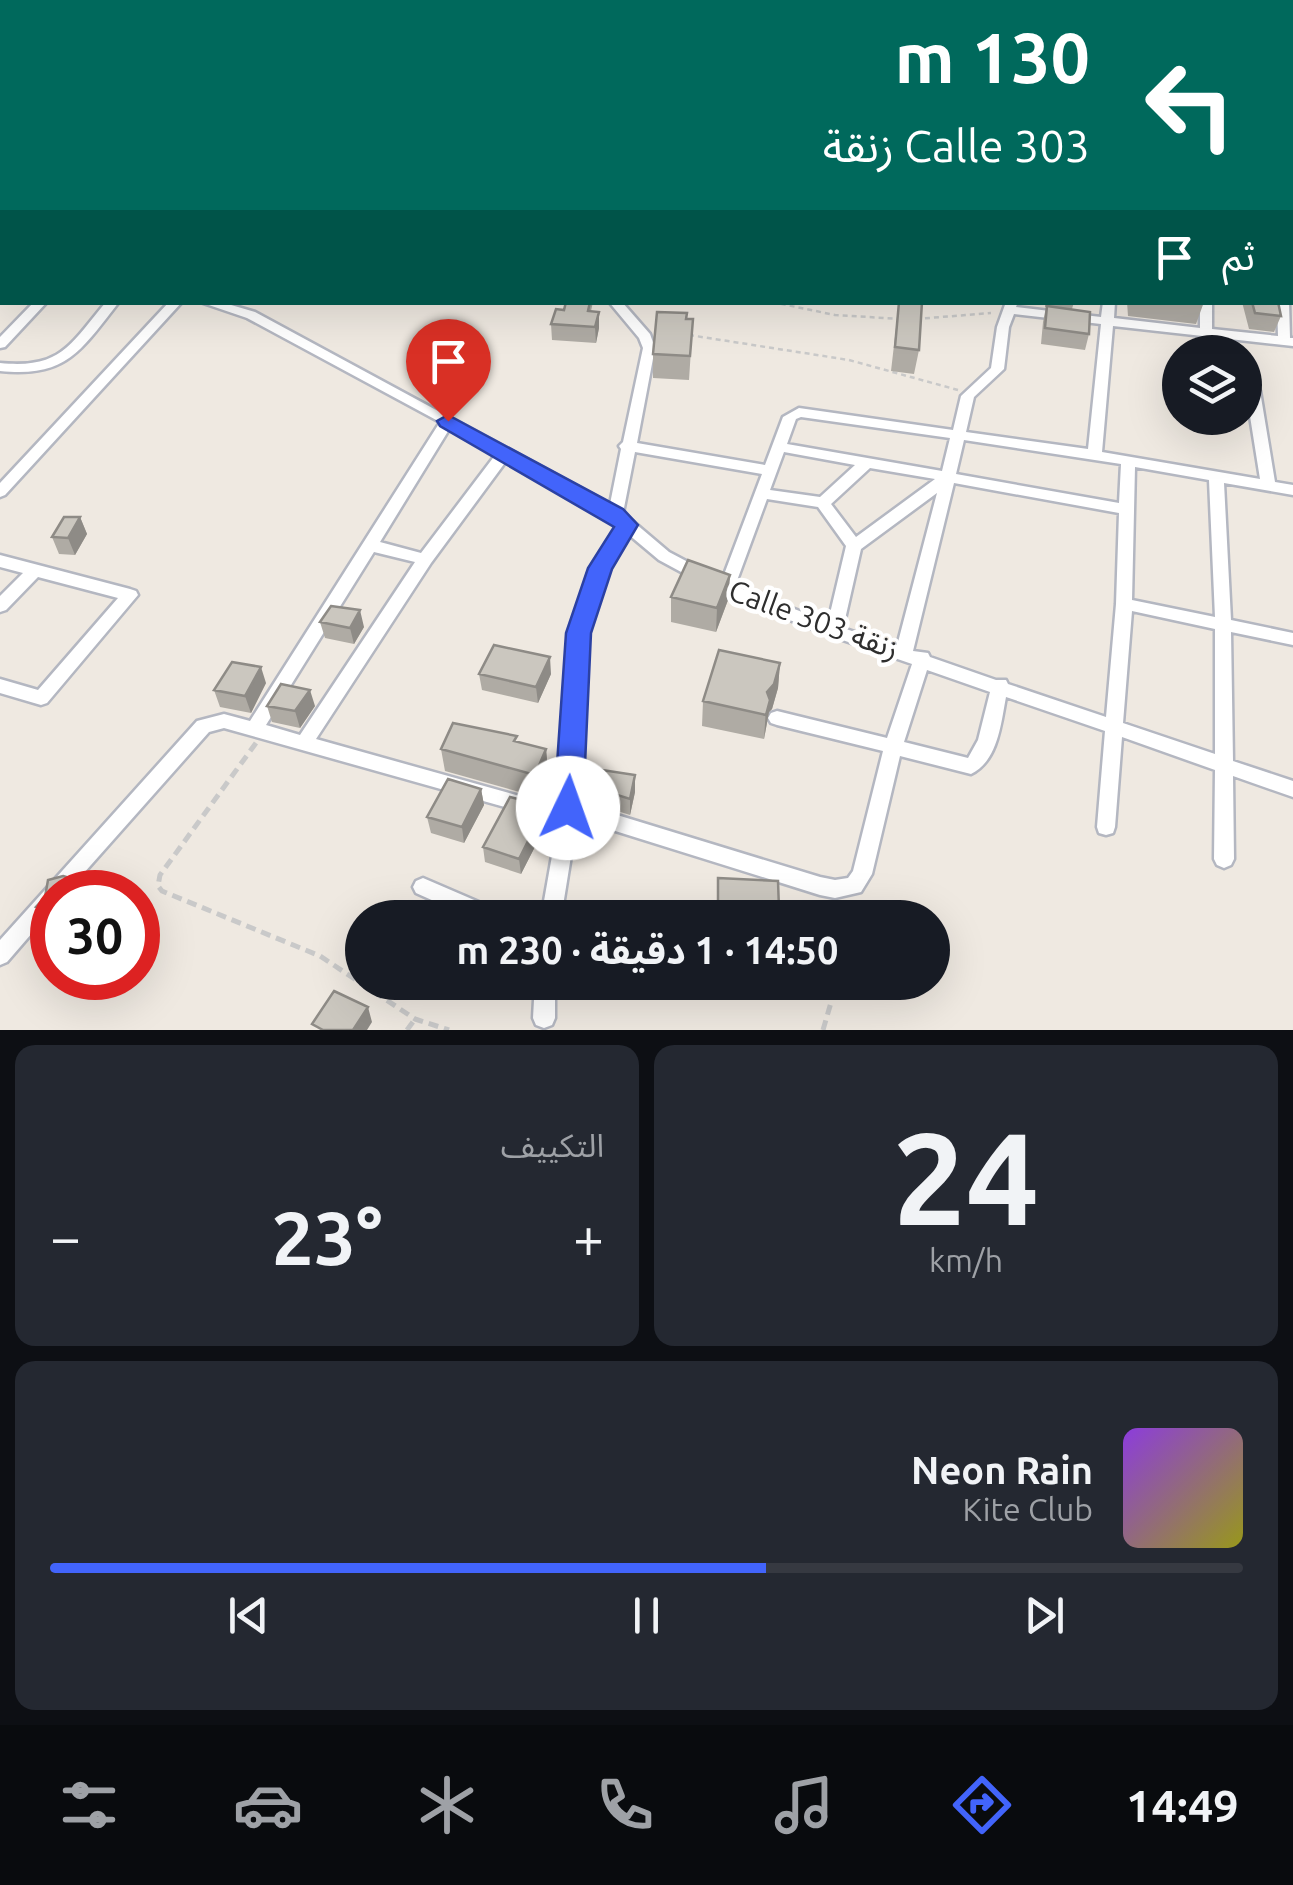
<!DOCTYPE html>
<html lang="ar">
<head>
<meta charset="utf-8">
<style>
	:root { --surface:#171b24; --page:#242831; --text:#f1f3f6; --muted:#9ea1a6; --line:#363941; --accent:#4264fb }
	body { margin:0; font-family:Ubuntu,"Noto Sans Arabic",sans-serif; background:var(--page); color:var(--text); direction:rtl; height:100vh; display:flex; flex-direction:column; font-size:38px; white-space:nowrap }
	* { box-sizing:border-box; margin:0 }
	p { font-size:32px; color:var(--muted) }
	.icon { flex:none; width:55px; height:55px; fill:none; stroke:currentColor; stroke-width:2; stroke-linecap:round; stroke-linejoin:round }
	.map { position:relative; height:1030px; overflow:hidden; direction:ltr }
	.sheet { display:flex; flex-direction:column; gap:15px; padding:15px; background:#0d0f14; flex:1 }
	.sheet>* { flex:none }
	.guide { position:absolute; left:0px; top:0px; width:1295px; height:305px; box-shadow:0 10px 40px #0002; direction:rtl; background:#00695c; color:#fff; overflow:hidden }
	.controls { position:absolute; left:1162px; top:335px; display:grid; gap:20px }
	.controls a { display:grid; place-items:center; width:100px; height:100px; border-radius:50%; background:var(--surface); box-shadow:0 10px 40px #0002; font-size:50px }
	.speed { position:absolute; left:30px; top:870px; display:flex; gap:20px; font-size:50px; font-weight:700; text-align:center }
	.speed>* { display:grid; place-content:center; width:130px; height:130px; border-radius:50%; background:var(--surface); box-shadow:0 10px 40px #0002; line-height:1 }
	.speed .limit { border:15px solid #d22; background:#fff; color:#111 }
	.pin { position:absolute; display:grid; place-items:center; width:85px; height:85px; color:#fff; margin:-102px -42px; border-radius:50% 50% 50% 0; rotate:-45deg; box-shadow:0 0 10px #0007 }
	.pin .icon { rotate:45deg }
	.me { position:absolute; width:110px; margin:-55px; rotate:3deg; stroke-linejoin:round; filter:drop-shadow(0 0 8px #0008) }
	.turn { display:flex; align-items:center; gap:35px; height:210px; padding:0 40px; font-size:45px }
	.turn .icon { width:130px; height:130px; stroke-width:2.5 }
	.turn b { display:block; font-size:70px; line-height:85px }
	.then { display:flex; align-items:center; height:95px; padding:0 40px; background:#0003; gap:20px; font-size:38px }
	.big { font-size:75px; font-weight:700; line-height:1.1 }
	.sheet .card { flex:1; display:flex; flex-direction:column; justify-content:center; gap:15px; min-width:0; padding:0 35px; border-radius:20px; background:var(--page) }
	.sheet .dial { align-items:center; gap:0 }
	.dial b { font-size:130px; line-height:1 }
	.song { display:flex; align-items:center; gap:30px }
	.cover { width:120px; height:120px; border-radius:15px; background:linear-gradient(135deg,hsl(270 70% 55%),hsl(60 70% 35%)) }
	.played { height:10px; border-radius:5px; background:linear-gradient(90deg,var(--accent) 60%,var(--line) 60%) }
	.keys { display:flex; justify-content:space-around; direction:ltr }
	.heat { display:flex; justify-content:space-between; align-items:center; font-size:55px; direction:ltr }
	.sheet .tiles { flex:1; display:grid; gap:15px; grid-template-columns:1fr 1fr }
	.card:last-child { grid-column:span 2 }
	.trip { position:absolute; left:345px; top:900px; width:605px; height:100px; border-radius:50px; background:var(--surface); box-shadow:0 10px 40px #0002; font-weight:700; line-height:100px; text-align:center; direction:rtl }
	.menu { display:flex; height:160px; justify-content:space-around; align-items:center; background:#090b0e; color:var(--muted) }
	.menu .icon { width:70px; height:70px }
	.menu .selected { color:var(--accent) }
	.menu b { font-size:45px; color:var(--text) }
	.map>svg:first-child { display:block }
</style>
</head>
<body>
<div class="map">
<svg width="1293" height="1030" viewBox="0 0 1293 1030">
	<rect width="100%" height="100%" fill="#efe9e1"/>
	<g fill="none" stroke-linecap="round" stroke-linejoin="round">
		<g stroke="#b4b7c1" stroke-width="5">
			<path id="street" d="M 29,0 L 56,0 L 58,2 L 33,2 Z
				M 91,0 L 103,0 L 100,2 L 89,2 Z
				M 156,0 L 167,0 L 165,2 L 155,2 Z
				M 202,0 L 212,0 L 210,2 L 201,2 Z
				M 267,0 L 277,0 L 275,2 L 266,2 Z
				M 616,0 L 624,0 L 624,2 L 616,2 Z
				M 782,0 L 790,0 L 789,2 L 781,2 Z
				M 879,0 L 887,0 L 887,2 L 879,2 Z
				M 949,0 L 990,0 L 992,2 L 953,2 Z
				M 995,0 L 1003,0 L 1003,2 L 995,2 Z
				M 1049,0 L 1068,0 L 1070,2 L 1053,2 Z
				M 1121,0 L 1130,0 L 1128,2 L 1120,2 Z
				M 1154,0 L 1162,0 L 1161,2 L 1153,2 Z
				M 0,215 L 2,215 L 2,222 L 0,222 Z
				M 2,257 L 2,266 L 0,267 L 0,258 Z
				M 34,302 L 47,302 L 5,347 L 0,348 L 0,337 Z
				M 106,302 L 119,302 C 81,350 67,378 0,371 L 0,363 C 61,369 70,345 106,302 Z
				M 169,302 L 182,302 L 5,495 L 0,497 L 0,483 Z
				M 200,302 L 221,302 L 255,312 L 610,504 L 621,449 L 619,446 L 623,442 L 643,348 L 639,338 L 609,302 L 622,302 L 650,334 L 655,348 L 637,443 L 765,465 L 783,417 L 799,408 L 953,430 L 961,396 L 991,368 L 997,327 L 1006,302 L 1018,302 L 1016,307 L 1101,317 L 1103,302 L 1115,302 L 1114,318 L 1200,328 L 1200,302 L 1212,302 L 1212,329 L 1278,336 L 1277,302 L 1289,302 L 1290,338 L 1293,338 L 1293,346 L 1113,326 L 1102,452 L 1260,479 L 1246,391 L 1253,387 L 1260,391 L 1275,482 L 1293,485 L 1293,495 L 1224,483 L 1231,620 L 1293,633 L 1293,645 L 1231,632 L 1233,761 L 1293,781 L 1293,797 L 1233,776 L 1234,859 L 1231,865 L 1224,868 L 1217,865 L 1214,859 L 1215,770 L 1122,737 L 1115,827 L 1113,833 L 1106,835 L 1099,833 L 1097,827 L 1105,731 L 1006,697 C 1001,723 998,761 971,774 L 900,756 L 872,874 L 861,892 L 835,898 L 820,895 L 577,819 L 561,918 L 541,918 L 558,822 L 224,728 L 209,732 L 67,892 L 52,892 L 52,910 L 7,962 L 0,965 L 0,940 L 197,721 L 224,714 L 250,721 L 440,422 L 247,318 ZM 1014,314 L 1101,324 L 1088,449 L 966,432 L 974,397 L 1004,369 L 1009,327 ZM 801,417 L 950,438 L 942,471 L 787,444 L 796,419 ZM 450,428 L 496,454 L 421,553 L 380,542 ZM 964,440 L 1121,464 L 1119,503 L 956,474 ZM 635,452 L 762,474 L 722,580 L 669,552 L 623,513 ZM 784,452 L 855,465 L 820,497 L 770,490 ZM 507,460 L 610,518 L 618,525 L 592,569 L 571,633 L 559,807 L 316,739 L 431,563 ZM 1135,467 L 1209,480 L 1215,617 L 1132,600 ZM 870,468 L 935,479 L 856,537 L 831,504 ZM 954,483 L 1119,513 L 1116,604 L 1106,717 L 1008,684 L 1006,680 L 996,680 L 930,657 L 928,653 L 913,651 ZM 937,493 L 897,646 L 843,628 L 861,549 ZM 767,499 L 818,507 L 846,546 L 828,622 L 735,586 ZM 628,534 L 659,560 L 720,593 L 828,635 L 912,664 L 887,738 L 777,711 L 771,713 L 768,718 L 771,723 L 777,725 L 883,751 L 853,871 L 848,878 L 835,880 L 820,877 L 578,803 L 587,633 L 608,569 ZM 374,552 L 415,562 L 300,735 L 266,725 ZM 1132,611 L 1215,629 L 1215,754 L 1123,723 ZM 927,670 L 990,692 L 978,740 L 968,758 L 904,742 Z
				M 0,555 L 130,589 L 136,591 L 138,595 L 47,703 L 41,705 L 0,693 L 0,679 L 38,690 L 118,598 L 38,577 L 6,610 L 0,612 L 0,596 L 23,573 L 0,567 Z
				M 423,878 L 502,912 L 505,918 L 472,918 L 416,893 L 413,887 L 416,881 Z
				M 535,982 L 555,982 L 555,1018 L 552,1025 L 544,1028 L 536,1025 L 533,1018 Z"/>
		</g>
		<path stroke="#c9c9c9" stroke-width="2.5" stroke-dasharray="5 4" stroke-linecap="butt" d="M 772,302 L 835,315 L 901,319
			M 916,319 L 991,313
			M 689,335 L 849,360 L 958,390"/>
		<path stroke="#c9c9c9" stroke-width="5" stroke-dasharray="10 6" stroke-linecap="butt" d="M 256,743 L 160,875 L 158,886 L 162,891 L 320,956 L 415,1019 L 449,1030
			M 850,918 L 852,901
			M 407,1030 L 415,1019
			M 823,1030 L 837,982"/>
		<use href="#street" fill="#fff" fill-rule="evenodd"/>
	</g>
	<path fill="#afaba4" d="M 286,0 L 472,0 L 471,2 L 283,2 Z
		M 814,0 L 868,0 L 867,2 L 814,2 Z
		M 593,302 L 591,311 L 599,312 L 599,328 L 596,343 L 552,340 L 551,324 L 564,310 Z
		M 899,302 L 919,350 L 914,374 L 891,371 Z
		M 1045,302 L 1074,302 L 1072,309 L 1089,334 L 1085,350 L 1041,344 L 1043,322 L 1046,307 L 1045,307 Z
		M 1127,302 L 1204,302 L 1196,324 L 1128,316 Z
		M 1242,302 L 1278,302 L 1281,316 L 1274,332 L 1249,329 Z
		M 693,319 L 689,380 L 653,378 L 653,354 Z
		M 80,517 L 87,534 L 75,555 L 59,554 L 52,537 Z
		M 730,575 L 728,600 L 716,632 L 671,622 L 671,597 Z
		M 320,622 L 364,627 L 354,644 L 325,638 Z
		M 780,663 L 778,688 L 772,709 L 769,712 L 764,739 L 702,726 L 703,701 Z
		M 479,674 L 551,674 L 538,703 L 482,690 Z
		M 266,683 L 251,713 L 220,707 L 214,690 Z
		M 267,706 L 315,706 L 300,728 L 272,722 Z
		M 517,742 L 546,749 L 548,771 L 537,797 L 445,771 L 441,749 Z
		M 635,775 L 635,792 L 630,815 L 586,801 L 585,785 Z
		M 481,789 L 484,805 L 464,843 L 431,833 L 427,817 Z
		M 526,801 L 527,810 L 541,815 L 543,831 L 521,874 L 485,862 L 483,847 Z
		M 63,876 L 89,884 L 94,892 L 52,892 L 52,925 L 46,923 L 36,907 L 45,897 L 48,880 Z
		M 718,878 L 779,909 L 778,918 L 717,918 Z"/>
	<path fill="#8e8b86" d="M 17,0 L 38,0 L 39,2 L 14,2 Z
		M 2,11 L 2,30 L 0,23 L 0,13 Z
		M 599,312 L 599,328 L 596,343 L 595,327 Z
		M 80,517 L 87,534 L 75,555 L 68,538 Z
		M 730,575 L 728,600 L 716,632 L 717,608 Z
		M 360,610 L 364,627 L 354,644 L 350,628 Z
		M 550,657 L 551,674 L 538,703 L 536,687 Z
		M 780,663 L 778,688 L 772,709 L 769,712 L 764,739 L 767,692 Z
		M 261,667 L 266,683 L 251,713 L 245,696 Z
		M 310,690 L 315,706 L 300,728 L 295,711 Z
		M 546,749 L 548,771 L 537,797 L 535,775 Z
		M 635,775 L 635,792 L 630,815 L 630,799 Z
		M 481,789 L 484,805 L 464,843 L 462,827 Z
		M 541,815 L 543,831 L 521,874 L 519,859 Z
		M 89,884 L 94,892 L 84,892 Z
		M 368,1007 L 372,1022 L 367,1030 L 353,1030 Z"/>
	<path fill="#cbc7bf" stroke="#8e8b86" stroke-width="2.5" d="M 0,0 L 17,0 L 14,2 L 2,2 L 2,11 L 0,13 Z
		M 286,0 L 403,0 L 401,2 L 283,2 Z
		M 510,0 L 524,0 L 524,2 L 509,2 Z
		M 588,0 L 603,0 L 603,2 L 588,2 Z
		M 720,0 L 762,0 L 762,2 L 720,2 Z
		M 831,0 L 864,0 L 864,2 L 831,2 Z
		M 948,0 L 980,0 L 981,2 L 948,2 Z
		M 1011,0 L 1036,0 L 1036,2 L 1011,2 Z
		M 1087,0 L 1119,0 L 1119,2 L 1087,2 Z
		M 1292,11 L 1293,11 L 1293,200 L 1292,200 Z
		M 566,302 L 590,302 L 588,311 L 599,312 L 595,327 L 551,324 L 556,309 L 564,310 Z
		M 899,302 L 922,302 L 919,350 L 895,347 Z
		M 1252,302 L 1278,302 L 1281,316 L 1255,313 Z
		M 1047,306 L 1090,312 L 1089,334 L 1045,328 Z
		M 657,312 L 687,313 L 686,319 L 693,319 L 690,356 L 653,354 Z
		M 64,517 L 80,517 L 68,538 L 52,537 Z
		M 688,560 L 730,575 L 717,608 L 671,597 Z
		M 331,606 L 360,610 L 350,628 L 320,622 Z
		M 494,645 L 550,657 L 536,687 L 479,674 Z
		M 719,650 L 780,663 L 774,684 L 767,692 L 770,700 L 766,715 L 703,701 Z
		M 232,662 L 261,667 L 245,696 L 214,690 Z
		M 281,684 L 310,690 L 295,711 L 267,706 Z
		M 453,723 L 517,736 L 514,741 L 546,749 L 535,775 L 441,749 Z
		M 589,768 L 635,775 L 630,799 L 585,785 Z
		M 448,779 L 481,789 L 462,827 L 427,817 Z
		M 510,797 L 526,801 L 523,809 L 541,815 L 519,859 L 483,847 Z
		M 63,876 L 89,884 L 84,892 L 52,892 L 52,912 L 36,907 L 45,897 L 48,880 Z
		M 718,878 L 778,881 L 779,909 L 755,908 L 755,916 L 733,915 L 733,904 L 718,903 Z
		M 334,991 L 368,1007 L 353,1030 L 323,1030 L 312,1024 Z"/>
	<path fill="#4264fb" stroke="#2b41a3" stroke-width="2.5" d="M 448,415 L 623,509 L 638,525 L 612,569 L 591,633 L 583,808 L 579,816 L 568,820 L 558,816 L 554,808 L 566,633 L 588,568 L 614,527 L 440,426 L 437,421 Z"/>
	<g text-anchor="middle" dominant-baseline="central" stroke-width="9" stroke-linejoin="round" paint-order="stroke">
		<g font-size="30" fill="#2e2e2e" stroke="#fff">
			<text transform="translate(814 619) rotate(20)">Calle 303 زنقة</text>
		</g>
	</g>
</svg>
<div class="controls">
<a><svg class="icon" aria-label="layers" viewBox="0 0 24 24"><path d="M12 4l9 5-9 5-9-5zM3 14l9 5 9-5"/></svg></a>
</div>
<div class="speed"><div class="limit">30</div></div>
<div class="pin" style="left:448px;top:421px;background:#d93025"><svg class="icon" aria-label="arrive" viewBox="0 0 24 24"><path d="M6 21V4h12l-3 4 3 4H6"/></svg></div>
<svg class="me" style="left:568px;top:808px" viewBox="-20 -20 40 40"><circle r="19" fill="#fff"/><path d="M0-13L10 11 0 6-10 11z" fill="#4264fb"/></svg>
<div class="trip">14:50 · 1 دقيقة · 230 m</div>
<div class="guide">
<div class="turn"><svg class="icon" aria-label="left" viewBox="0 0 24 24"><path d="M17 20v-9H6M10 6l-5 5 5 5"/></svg><div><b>130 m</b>Calle 303 زنقة</div></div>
<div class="then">ثم<svg class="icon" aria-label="arrive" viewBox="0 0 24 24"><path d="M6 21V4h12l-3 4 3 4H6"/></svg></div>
</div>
</div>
<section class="sheet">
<div class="tiles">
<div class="card dial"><b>24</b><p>km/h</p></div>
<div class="card"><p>التكييف</p>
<div class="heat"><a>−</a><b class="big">23°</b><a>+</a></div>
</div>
<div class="card">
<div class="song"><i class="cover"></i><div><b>Neon Rain</b><p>Kite Club</p></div></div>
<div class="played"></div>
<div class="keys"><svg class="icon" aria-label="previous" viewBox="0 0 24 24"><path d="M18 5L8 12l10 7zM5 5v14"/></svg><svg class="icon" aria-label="pause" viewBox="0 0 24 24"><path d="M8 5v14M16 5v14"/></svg><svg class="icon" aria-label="next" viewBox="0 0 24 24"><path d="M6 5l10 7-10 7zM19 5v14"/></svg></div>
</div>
</div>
</section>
<nav class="menu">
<b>14:49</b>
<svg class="icon selected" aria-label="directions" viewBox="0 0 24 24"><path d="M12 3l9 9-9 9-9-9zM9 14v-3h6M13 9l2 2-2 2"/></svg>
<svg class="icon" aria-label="music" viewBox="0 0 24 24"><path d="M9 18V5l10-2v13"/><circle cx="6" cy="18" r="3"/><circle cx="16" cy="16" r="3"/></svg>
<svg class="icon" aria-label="phone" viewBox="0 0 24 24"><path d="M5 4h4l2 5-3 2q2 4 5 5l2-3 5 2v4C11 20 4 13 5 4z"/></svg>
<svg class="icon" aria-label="climate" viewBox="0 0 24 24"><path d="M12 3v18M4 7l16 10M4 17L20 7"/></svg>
<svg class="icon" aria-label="car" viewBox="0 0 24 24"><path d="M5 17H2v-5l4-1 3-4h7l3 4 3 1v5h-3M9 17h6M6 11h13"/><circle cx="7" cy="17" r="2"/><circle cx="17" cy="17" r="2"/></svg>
<svg class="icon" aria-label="filters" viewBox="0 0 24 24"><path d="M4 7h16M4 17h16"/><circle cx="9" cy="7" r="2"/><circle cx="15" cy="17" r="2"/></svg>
</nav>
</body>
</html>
